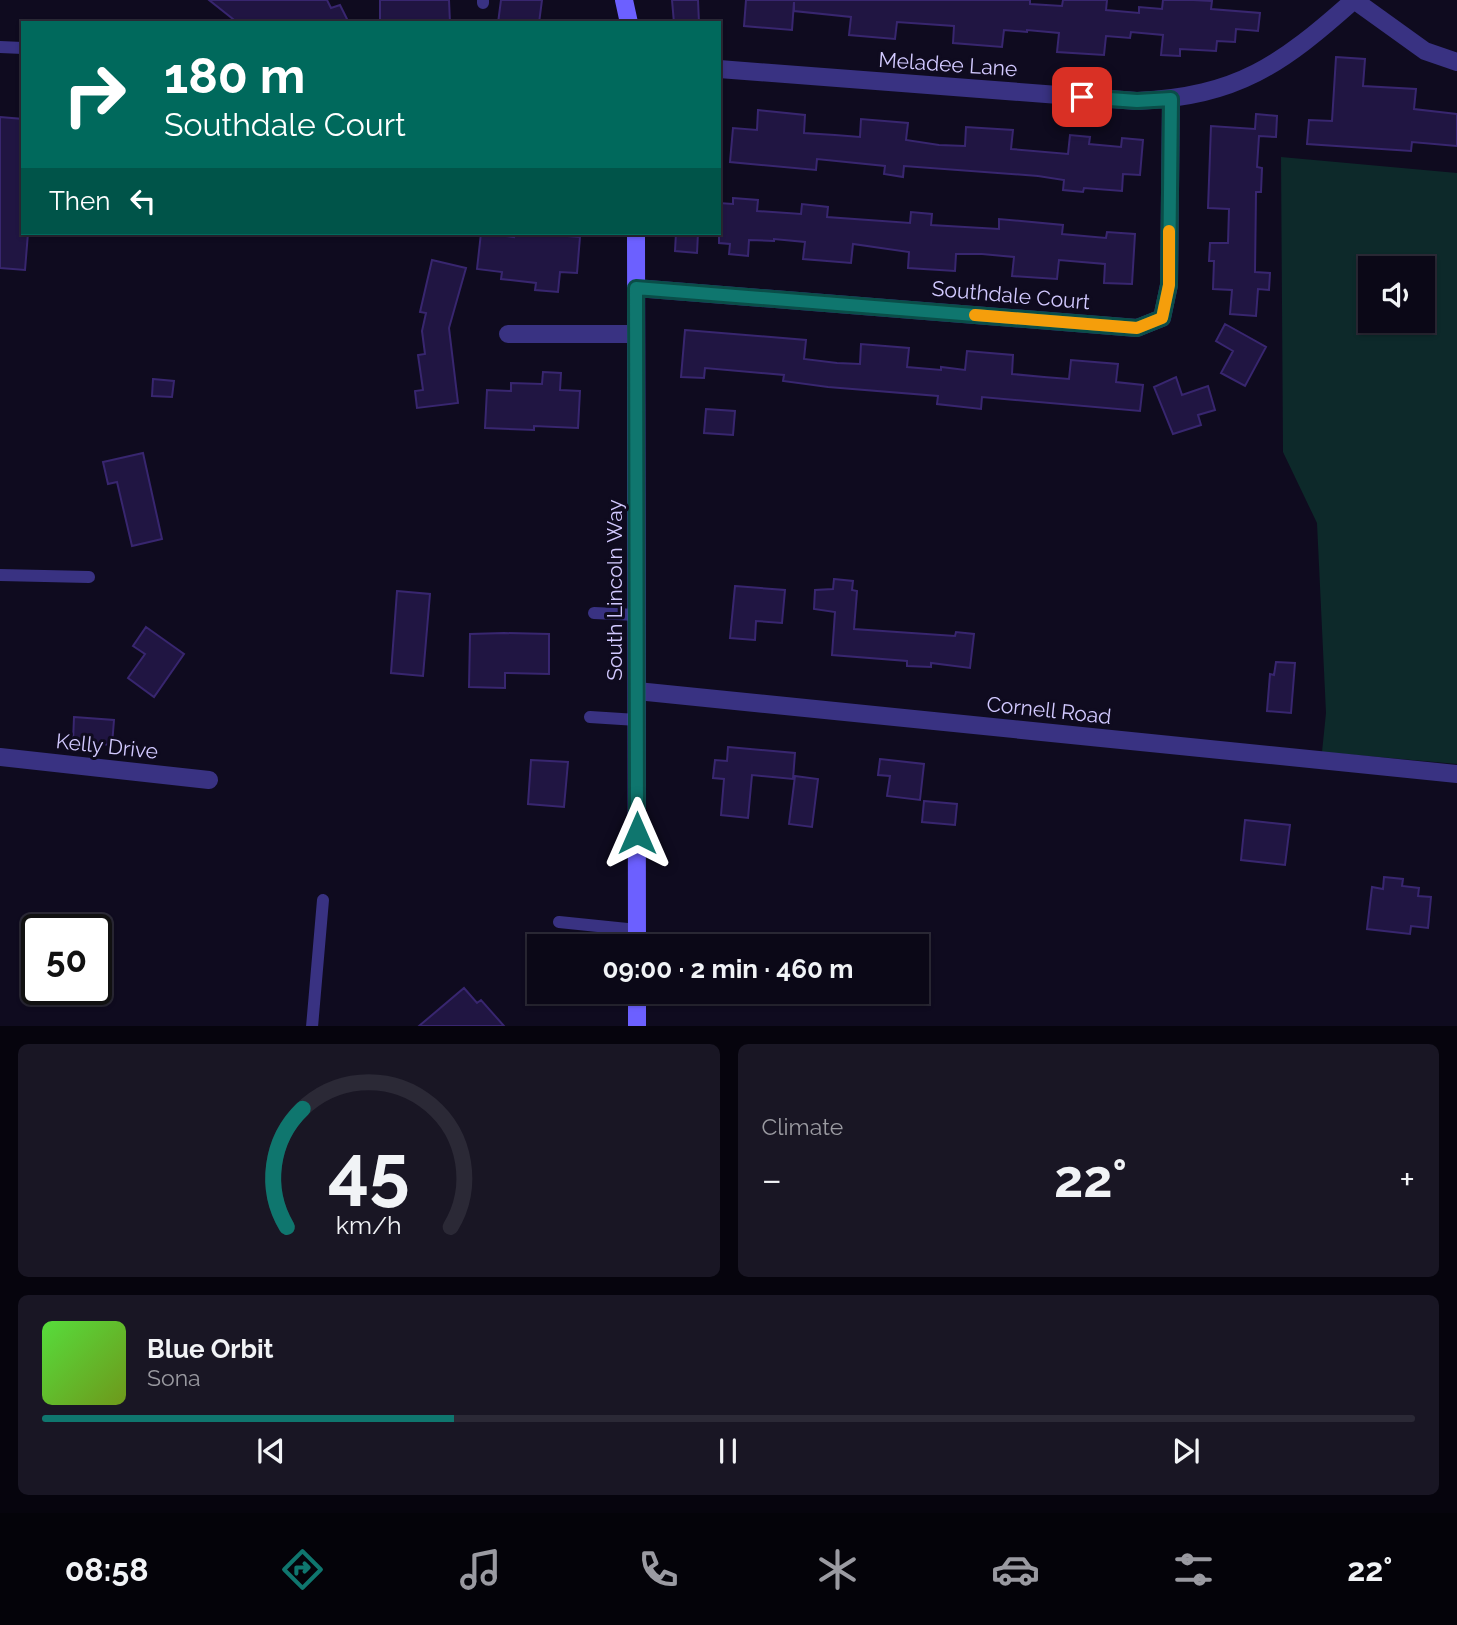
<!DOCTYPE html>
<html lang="en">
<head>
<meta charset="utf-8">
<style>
	:root { --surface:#0b0817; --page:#191624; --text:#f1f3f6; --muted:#9a9aa1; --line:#2b2936; --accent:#0f766e }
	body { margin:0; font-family:Raleway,sans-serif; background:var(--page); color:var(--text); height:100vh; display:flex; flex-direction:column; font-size:26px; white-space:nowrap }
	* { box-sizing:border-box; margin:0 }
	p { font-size:23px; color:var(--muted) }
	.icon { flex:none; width:38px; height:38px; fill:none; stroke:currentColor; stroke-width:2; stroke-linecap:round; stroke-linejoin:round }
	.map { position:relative; height:1026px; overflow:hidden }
	.side { display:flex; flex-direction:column; gap:18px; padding:18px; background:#06040d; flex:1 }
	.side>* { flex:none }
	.hud { position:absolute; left:21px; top:21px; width:700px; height:214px; border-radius:0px; box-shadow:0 2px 5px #0004,0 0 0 2px var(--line); background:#00695c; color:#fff; overflow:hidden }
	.controls { position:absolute; left:1358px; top:256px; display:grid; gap:14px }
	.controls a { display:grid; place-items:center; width:77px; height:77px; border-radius:0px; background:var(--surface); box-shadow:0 2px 5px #0004,0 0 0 2px var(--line); font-size:35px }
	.speed { position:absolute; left:21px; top:914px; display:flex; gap:14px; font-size:35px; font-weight:700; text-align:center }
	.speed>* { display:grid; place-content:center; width:91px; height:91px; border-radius:50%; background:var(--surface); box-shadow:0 2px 5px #0004,0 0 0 2px var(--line); line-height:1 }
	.speed .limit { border:4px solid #111; border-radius:10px; background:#fff; color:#111 }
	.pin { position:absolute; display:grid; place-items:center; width:60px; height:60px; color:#fff; margin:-30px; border-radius:14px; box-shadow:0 4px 10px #0006 }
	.me { position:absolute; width:77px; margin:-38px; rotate:0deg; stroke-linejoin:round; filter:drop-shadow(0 0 5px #0008) }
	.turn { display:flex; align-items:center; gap:24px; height:147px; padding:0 28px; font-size:32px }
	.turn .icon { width:91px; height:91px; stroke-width:2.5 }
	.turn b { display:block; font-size:49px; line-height:60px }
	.then { display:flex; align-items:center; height:66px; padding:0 28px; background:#0003; gap:14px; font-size:26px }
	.big { font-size:52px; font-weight:700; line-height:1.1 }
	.side .tile { flex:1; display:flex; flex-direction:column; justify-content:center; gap:10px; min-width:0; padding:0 24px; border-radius:10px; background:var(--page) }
	.side .dial { align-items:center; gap:0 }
	.dial svg { height:182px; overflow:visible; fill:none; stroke:var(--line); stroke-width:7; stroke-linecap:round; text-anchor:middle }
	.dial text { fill:var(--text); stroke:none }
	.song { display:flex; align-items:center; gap:21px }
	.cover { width:84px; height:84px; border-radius:10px; background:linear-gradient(135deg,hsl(110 70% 55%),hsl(80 70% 35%)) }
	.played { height:7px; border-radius:4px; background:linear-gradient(90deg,var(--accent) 30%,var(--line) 30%) }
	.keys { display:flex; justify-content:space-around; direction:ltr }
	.heat { display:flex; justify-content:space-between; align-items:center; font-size:38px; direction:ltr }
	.side .tiles { flex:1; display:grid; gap:18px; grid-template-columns:1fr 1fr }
	.tile:last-child { grid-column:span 2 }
	.trip { position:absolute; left:527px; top:934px; width:402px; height:70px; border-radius:0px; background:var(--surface); box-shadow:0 2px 5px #0004,0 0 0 2px var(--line); font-weight:700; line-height:70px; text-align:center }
	.dock { display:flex; height:112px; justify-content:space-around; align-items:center; background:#040309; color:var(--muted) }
	.dock .icon { width:49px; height:49px }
	.dock .selected { color:var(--accent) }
	.dock b { font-size:32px; color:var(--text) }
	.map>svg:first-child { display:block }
</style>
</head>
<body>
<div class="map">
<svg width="1457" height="1027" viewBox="0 0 1457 1027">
	<rect width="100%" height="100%" fill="#0f0b1f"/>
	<path fill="#0d292a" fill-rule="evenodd" d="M 1281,157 L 1457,173 L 1457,764 L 1322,752 L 1326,713 L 1317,523 L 1283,452 ZM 1370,268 L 1423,268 L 1423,320 L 1370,320 Z"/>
	<path fill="#201542" stroke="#38266f" stroke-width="2" d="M 209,0 L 327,0 L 331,8 L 340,5 L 349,23 L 238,23 Z
		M 380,0 L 449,0 L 450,23 L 380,23 Z
		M 501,0 L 542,0 L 539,23 L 498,23 Z
		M 672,0 L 698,0 L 699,23 L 674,23 Z
		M 746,0 L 1030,0 L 1030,4 L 1062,6 L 1063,0 L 1107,0 L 1106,10 L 1139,13 L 1139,7 L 1162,9 L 1163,0 L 1193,0 L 1212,1 L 1211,9 L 1260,13 L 1258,31 L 1236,29 L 1235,42 L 1217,41 L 1216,51 L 1180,49 L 1180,56 L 1161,55 L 1163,35 L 1131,32 L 1130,38 L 1106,36 L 1104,55 L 1057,52 L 1059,33 L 1027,30 L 1027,32 L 1004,30 L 1002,47 L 953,43 L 954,26 L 897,22 L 895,39 L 849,35 L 851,17 L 794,11 L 794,2 L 792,30 L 744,26 Z
		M 1336,57 L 1365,59 L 1363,86 L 1416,89 L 1414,109 L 1457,114 L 1457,146 L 1412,142 L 1411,151 L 1307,144 L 1309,120 L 1332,121 Z
		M 758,110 L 805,115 L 804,133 L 835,135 L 860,137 L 861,119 L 908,123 L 906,140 L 939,145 L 965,146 L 966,127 L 1013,130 L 1011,149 L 1068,154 L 1070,135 L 1090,137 L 1089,144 L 1121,147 L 1122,138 L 1143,140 L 1140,175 L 1123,174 L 1122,191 L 1084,188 L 1083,192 L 1063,190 L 1064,180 L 1038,176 L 904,166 L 903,177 L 884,174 L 885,166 L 817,159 L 816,170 L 730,162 L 733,128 L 757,130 Z
		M 1256,114 L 1277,116 L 1276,137 L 1259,136 L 1257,167 L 1262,168 L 1261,192 L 1256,192 L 1255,272 L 1270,273 L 1269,290 L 1258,289 L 1256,316 L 1230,314 L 1232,290 L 1213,289 L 1214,261 L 1209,261 L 1210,243 L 1228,243 L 1229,209 L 1208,208 L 1211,126 L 1255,129 Z
		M 0,117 L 23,119 L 23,233 L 28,233 L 25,270 L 0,268 Z
		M 733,198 L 758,200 L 757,211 L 801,214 L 802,204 L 828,207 L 827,217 L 910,223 L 911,212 L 932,214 L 931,225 L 999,229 L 999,219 L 1063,225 L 1062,234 L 1106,238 L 1107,232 L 1135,234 L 1132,284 L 1104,283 L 1105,264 L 1059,260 L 1057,279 L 1012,276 L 1014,257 L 982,254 L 956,254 L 955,271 L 908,268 L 909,252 L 853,244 L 851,263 L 803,259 L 805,242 L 774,239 L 774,241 L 749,240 L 748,256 L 729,254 L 730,244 L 719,243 L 719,203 L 733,204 Z
		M 481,233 L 514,237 L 514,233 L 529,233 L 580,237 L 577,273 L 560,272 L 558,292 L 535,290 L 536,283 L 501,279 L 502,272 L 477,269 Z
		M 676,233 L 698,233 L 697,253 L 675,251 Z
		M 432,260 L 466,268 L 449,328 L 458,403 L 417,408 L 415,391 L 423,390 L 418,355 L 425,354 L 422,331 L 426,313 L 420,312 Z
		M 1225,324 L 1266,347 L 1245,386 L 1221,373 L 1233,351 L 1216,341 Z
		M 685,330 L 806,340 L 804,359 L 837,363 L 860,364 L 861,344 L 909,348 L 907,367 L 941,370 L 941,367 L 965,370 L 967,351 L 1013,355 L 1012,374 L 1044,377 L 1069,379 L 1071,360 L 1118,364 L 1116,382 L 1143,385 L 1140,411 L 982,397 L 981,409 L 937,404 L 938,396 L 828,387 L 783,381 L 784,375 L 705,368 L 704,378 L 681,377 Z
		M 543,372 L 561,373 L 560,390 L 580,391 L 578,428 L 534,426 L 534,430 L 485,428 L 487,390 L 511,391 L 511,383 L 542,384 Z
		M 1176,377 L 1182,395 L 1208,386 L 1215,410 L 1198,415 L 1201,425 L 1173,434 L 1154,387 Z
		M 153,379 L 174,381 L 172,397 L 152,396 Z
		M 706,409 L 735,411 L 733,435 L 704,433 Z
		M 143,453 L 162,539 L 132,546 L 117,482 L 108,484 L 103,462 Z
		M 834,579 L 853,581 L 852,590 L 857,591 L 854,629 L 955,636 L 956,632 L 974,634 L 970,668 L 931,663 L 931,667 L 907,666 L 907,661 L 832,655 L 835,612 L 814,609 L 815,590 L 833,589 Z
		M 735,586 L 785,590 L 782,623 L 756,621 L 755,640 L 730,638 Z
		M 397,591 L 430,594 L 423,676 L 391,673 Z
		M 146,627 L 184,654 L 154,697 L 128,678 L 145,654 L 133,646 Z
		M 504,633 L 549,634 L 549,674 L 505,673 L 505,688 L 469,687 L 470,634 Z
		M 1276,662 L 1295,663 L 1291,713 L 1267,711 L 1270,674 L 1274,675 Z
		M 74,717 L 114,720 L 112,745 L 73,742 Z
		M 728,747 L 795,753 L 793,779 L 752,775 L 748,818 L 721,815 L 724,779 L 713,778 L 715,760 L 727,761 Z
		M 880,759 L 924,764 L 920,800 L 887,796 L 890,776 L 878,775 Z
		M 531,760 L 568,762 L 564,807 L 528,804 Z
		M 795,776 L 818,779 L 812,827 L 789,824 Z
		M 924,801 L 957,804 L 955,825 L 922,822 Z
		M 1245,820 L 1290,825 L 1285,865 L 1241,860 Z
		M 1384,877 L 1403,879 L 1402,886 L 1419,888 L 1418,896 L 1431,897 L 1428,928 L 1411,926 L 1410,934 L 1367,929 L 1372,887 L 1383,889 Z
		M 464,988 L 477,1003 L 481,1000 L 504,1026 L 419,1026 Z"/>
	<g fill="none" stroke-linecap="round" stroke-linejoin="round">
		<path stroke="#393282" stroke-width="12" d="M 483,0 L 483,3
			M 0,47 L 23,48
			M 0,575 L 89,577
			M 594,613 L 637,615
			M 590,717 L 637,720
			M 559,922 L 637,930
			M 312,1027 L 323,900"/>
		<path stroke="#393282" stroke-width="18" d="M 1354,0 L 1425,51 L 1457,62
			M 719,69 L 1137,101 C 1238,96 1281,65 1354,0
			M 636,288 L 1137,328 L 1162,318 L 1169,285 L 1171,99
			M 508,334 L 636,334
			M 637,691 L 1457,774
			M 0,757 L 209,780"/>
		<path stroke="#6c60ff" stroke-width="18" d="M 624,0 L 629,23
			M 636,233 L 637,947
			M 637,992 L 637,1027"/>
	</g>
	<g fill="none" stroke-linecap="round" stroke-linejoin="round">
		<g stroke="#0a4d48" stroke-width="18">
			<path id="route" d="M 637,833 L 636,288 L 1137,328 L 1162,318 L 1169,285 L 1171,99 L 1137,101 L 1082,97"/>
		</g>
		<use href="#route" stroke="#0f766e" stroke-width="12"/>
		<path stroke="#f59e0b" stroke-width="12" d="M 975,315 L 1137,328 L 1162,318 L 1169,285 L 1169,231"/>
	</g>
	<g text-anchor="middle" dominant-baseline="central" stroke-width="6" stroke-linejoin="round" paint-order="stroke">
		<g font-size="21" fill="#d2c9ff" stroke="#0f0b1f">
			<text transform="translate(948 64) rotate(4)">Meladee Lane</text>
			<text transform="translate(1011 295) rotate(5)">Southdale Court</text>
			<text transform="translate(614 590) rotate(-90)">South Lincoln Way</text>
			<text transform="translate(1049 710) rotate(6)">Cornell Road</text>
			<text transform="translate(107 746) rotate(6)">Kelly Drive</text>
		</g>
	</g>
</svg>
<div class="controls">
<a><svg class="icon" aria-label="sound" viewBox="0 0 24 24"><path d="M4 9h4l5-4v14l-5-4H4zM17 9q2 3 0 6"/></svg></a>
</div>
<div class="speed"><div class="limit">50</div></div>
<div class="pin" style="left:1082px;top:97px;background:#d93025"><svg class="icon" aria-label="arrive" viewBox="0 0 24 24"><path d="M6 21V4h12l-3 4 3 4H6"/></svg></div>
<svg class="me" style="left:637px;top:833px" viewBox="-20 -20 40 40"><path d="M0-17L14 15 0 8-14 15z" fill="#0f766e" stroke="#fff" stroke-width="4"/></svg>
<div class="trip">09:00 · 2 min · 460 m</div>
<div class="hud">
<div class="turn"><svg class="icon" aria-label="right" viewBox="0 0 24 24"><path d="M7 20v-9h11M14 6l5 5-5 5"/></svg><div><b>180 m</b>Southdale Court</div></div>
<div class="then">Then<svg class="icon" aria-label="left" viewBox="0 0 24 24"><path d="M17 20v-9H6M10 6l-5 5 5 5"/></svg></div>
</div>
</div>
<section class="side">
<div class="tiles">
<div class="tile dial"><svg viewBox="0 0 100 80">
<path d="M14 69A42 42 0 1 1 86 69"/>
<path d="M14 69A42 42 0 0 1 21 17" stroke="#0f766e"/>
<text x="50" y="56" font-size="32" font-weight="700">45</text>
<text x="50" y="72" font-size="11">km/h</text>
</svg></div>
<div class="tile"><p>Climate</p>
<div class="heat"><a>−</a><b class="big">22°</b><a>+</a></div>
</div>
<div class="tile">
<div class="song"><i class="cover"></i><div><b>Blue Orbit</b><p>Sona</p></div></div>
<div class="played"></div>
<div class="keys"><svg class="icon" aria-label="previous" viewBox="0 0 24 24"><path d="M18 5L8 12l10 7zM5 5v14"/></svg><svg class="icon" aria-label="pause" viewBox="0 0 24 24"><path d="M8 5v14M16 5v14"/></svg><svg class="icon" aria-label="next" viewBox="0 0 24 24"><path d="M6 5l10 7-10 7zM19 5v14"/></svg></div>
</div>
</div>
</section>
<nav class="dock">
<b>08:58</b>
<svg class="icon selected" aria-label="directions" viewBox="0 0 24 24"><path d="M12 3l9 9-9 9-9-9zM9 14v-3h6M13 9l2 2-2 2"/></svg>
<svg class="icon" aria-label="music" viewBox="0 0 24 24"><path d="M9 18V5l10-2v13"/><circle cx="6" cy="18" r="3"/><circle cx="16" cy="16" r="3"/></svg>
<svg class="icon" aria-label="phone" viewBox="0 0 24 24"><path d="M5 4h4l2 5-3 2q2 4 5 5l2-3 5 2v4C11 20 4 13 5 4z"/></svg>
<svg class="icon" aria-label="climate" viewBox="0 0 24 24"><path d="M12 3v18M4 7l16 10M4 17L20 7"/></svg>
<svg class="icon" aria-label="car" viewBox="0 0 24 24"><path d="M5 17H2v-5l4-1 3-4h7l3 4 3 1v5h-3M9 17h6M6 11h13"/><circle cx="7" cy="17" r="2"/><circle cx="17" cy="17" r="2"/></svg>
<svg class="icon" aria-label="filters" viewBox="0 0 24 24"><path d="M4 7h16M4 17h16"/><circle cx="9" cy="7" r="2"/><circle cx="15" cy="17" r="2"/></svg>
<b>22°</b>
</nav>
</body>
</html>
